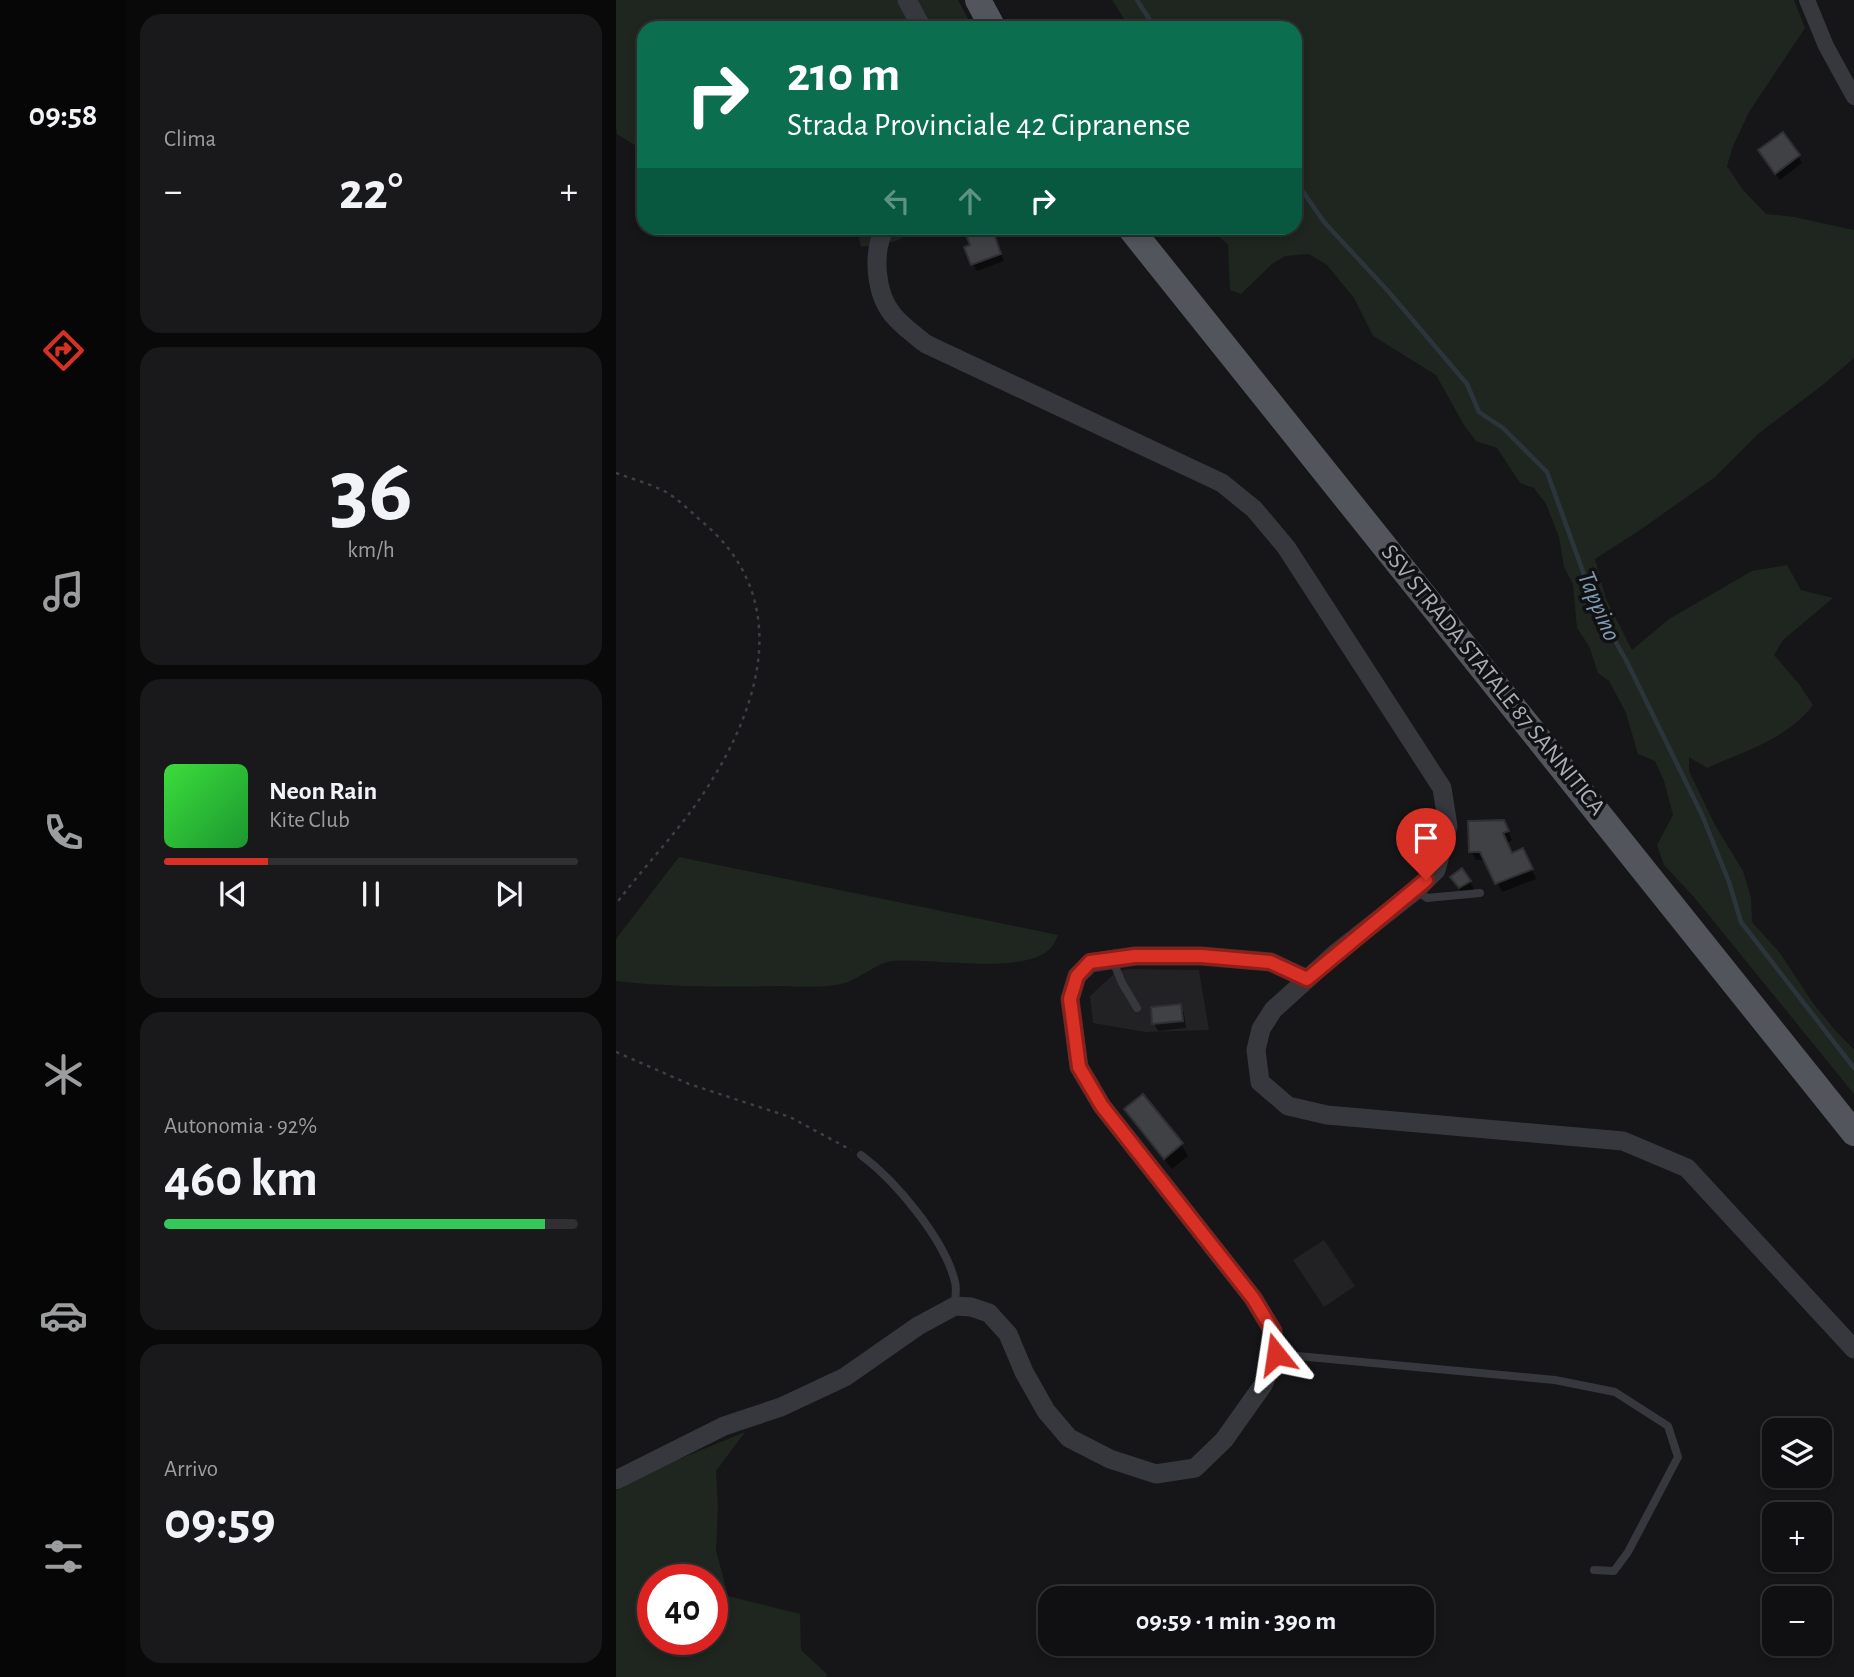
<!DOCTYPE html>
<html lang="it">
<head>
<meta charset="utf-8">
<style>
	:root { --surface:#101012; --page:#19191b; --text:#f1f3f6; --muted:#9c9d9f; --line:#303032; --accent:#d93025 }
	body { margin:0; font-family:"Alegreya Sans",sans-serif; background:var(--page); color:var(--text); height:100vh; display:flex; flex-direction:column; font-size:26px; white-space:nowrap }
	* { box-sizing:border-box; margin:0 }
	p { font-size:23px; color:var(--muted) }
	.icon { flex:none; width:38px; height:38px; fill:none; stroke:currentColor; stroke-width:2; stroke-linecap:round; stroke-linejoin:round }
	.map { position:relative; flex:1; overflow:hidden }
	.side { display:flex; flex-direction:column; gap:14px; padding:14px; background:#09090a; width:490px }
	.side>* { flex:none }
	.banner { position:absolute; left:21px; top:21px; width:665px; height:214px; border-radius:21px; box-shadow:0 4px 10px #0003,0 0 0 2px var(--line); background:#0b6e4f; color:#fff; overflow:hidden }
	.fabs { position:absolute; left:1146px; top:1418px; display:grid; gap:14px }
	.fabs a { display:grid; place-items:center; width:70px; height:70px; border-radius:14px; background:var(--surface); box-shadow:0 4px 10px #0003,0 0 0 2px var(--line); font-size:35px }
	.speed { position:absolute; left:21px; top:1564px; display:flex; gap:14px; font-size:35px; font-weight:700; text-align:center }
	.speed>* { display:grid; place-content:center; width:91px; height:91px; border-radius:50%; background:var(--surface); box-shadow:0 4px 10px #0003,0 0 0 2px var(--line); line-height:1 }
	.speed .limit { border:10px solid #d22; background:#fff; color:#111 }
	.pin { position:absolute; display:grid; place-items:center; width:60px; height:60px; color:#fff; margin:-72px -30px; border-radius:50% 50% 50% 0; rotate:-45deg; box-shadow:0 0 7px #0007 }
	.pin .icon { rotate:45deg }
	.me { position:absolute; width:77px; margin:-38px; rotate:345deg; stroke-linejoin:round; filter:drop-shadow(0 0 5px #0008) }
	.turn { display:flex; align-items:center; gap:24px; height:147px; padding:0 35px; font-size:32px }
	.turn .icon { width:91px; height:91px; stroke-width:2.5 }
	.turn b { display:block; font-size:49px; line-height:60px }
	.lanes { display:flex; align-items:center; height:66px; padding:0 35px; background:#0003; justify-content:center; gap:35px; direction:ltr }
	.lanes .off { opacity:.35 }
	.big { font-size:52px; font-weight:700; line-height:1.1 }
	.side .widget { flex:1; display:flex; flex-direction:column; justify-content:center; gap:10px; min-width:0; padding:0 24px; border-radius:21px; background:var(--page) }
	.side .dial { align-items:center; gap:0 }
	.dial b { font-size:91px; line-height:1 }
	.song { display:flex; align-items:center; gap:21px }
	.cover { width:84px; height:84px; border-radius:10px; background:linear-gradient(135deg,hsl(120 70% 55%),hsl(130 70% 35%)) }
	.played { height:7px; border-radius:4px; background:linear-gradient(90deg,var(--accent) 25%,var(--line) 25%) }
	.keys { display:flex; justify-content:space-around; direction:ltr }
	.heat { display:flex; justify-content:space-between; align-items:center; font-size:38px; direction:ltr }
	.charge { height:10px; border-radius:5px; background:linear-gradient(90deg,#34c759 92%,var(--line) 0) }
	.trip { position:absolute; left:422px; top:1586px; width:396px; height:70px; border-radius:21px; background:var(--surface); box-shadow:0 4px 10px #0003,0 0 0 2px var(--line); font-weight:700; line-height:70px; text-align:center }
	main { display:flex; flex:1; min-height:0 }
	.menu { display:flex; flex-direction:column; width:126px; justify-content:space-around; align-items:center; background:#060607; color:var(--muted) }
	.menu .icon { width:49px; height:49px }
	.menu .active { color:var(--accent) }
	.menu b { font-size:32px; color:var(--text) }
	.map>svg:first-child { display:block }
</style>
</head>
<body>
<main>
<nav class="menu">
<b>09:58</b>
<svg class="icon active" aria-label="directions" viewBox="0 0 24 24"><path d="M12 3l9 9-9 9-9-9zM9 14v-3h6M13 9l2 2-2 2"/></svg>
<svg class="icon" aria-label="music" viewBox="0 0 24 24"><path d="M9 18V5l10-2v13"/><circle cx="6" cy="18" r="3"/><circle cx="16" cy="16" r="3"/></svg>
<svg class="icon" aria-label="phone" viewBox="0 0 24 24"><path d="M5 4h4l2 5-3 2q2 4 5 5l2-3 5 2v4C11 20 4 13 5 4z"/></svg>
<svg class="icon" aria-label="climate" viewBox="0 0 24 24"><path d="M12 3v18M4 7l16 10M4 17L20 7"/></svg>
<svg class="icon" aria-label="car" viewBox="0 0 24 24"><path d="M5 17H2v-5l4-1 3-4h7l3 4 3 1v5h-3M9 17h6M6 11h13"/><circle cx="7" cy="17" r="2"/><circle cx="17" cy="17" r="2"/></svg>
<svg class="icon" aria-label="filters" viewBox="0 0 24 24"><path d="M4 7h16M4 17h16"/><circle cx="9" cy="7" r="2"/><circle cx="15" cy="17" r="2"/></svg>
</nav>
<section class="side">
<div class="widget"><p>Clima</p>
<div class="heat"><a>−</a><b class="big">22°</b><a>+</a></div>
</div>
<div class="widget dial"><b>36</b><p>km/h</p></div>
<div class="widget">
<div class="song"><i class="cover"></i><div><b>Neon Rain</b><p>Kite Club</p></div></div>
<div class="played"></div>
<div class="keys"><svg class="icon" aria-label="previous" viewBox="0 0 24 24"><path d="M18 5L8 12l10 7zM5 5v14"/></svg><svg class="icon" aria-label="pause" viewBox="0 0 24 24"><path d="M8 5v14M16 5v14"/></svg><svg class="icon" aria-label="next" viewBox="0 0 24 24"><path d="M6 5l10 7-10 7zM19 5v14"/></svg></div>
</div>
<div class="widget"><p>Autonomia · 92%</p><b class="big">460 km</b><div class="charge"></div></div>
<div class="widget"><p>Arrivo</p><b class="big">09:59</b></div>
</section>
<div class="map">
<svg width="1238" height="1677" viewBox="0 0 1238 1677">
	<rect width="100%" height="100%" fill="#161618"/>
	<path fill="#222225" d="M 512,969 L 583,970 L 593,1030 L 529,1032 L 477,1023 L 474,996 L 499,973 Z
		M 708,1240 L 739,1286 L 708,1307 L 677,1260 Z"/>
	<path fill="#1e261f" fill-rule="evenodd" d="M 0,0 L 342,0 L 357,28 L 28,28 L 28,151 L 1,134 L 0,128 Z
		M 496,0 L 1178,0 L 1189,28 L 1133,112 L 1117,146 L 1111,166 L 1127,190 L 1150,214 L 1178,217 L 1238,230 L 1238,358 L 1208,384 L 1142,434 L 1099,477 L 1027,528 L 979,559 L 990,599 L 1016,650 L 1053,619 L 1136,571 L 1171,565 L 1185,590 L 1217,598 L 1167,640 L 1158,655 L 1183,684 L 1197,705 C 1170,740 1129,751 1091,768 L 1073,757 L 1073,771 L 1099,825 L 1127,871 L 1135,898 L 1136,922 L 1164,953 L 1196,1002 L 1218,1029 L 1238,1050 L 1238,1094 L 1078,897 L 1048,865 L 1041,845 L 1057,815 L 1048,781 L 1039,761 L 1022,754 L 1010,713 L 993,681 L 982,673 L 973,646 L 961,628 L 957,584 L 948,567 L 943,537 L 930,504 L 918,488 L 904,483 L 881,448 L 860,441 L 848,425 L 820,375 L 757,336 L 738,298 L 711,265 L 693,254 L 669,256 L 656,264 L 625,294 L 614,290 L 612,245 L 594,228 L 679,228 L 679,28 L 514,28 Z
		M 241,228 L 296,228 C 288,244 262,244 245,247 Z
		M 63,857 L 442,935 C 440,940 438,945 434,949 C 405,976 316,957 277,961 C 260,963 245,978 229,983 C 207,989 182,986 160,986 C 109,987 50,987 0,981 L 0,939 Z
		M 129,1432 L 100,1471 L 102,1507 L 100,1550 L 112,1596 L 184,1614 L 185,1650 L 211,1674 L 210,1677 L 0,1677 L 0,1491 L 44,1467 ZM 37,1580 L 96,1580 L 96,1640 L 37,1640 Z"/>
	<path fill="#0007" d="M 1182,156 L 1186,163 L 1164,180 L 1148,158 Z
		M 374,228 L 388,261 L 361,271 L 357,264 Z
		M 854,822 L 892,831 L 896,840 L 891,843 L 896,855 L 911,859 L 920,879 L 886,892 L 870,860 L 860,860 L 855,851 Z
		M 854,882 L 858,889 L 848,895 L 840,885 Z
		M 564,1006 L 568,1013 L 570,1028 L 542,1031 L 538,1023 Z
		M 510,1110 L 565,1144 L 572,1156 L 556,1169 Z"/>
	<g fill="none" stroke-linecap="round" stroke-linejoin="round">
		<path stroke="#2c353c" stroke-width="4.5" d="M 521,0 L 539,28
			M 679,180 L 708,222 L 772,291 L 851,384 L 863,412 L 887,428 L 931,472 L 979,605 L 1011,662 L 1086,815 L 1113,882 L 1125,922 L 1238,1068"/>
	</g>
	<path fill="#404145" stroke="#303034" stroke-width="2" d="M 1167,132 L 1184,155 L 1159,174 L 1142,150 Z
		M 371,228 L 376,228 L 385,254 L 355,265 L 348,247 L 354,245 L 350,235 Z
		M 888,820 L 893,831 L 887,833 L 896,853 L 907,848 L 917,869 L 879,884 L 864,852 L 853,852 L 852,821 Z
		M 846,868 L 855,881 L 843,888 L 834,877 Z
		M 565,1004 L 567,1021 L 536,1024 L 535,1007 Z
		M 527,1094 L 567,1143 L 548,1159 L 508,1109 Z"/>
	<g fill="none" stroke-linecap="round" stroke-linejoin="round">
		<path stroke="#3d3f44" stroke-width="2.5" stroke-dasharray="3.5 5" stroke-linecap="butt" d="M 0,473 C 16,479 35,484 50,492 C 62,499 73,510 83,519 C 181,598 144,711 83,800 C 58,836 26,869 0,904
			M 0,1052 L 73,1084 L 174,1117 L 235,1150"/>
		<path stroke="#37383d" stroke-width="8" d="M 800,890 L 811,898 L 864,893
			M 497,961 L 506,983 L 521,1008
			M 245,1155 C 280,1181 329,1240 339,1282 C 341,1289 339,1297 339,1304
			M 660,1354 L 939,1380 L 999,1392 L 1052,1426 L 1062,1457 L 1012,1552 L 998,1571 L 978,1570"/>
		<path stroke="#37383d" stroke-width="16" d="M 1191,0 L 1210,46 L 1238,97"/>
		<path stroke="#37383d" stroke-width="19" d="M 291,0 L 306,28
			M 269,228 C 256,252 259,293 277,315 C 286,326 299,335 310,344 L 606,483 L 638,509 L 670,547 L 826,788 L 832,826 L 820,870 L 800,890 L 720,953 L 657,1010 L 645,1029 L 640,1050 L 644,1082 L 672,1106 L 711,1115 L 1007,1141 L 1071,1168 L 1238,1349
			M 0,1480 L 108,1426 L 165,1407 L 229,1377 L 302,1326 L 339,1306 L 355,1307 L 373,1313 L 392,1334 L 408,1372 L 430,1411 L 453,1438 L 494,1459 L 540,1474 L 579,1468 L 608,1440 L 647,1385 L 660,1354 L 657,1331 L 637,1298 L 486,1106 L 463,1067 L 454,999 L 461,976 L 474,963 L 519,956 L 585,956 L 655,962 L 691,979"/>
		<path stroke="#53555c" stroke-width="26" d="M 362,0 L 377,28
			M 514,228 L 1238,1133"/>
	</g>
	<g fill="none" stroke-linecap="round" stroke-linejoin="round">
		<g stroke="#8d1f18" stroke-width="18">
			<path id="route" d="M 660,1354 L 657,1331 L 637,1298 L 486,1106 L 463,1067 L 454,999 L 461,976 L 474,962 L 519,956 L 585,956 L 654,962 L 691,979 L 810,880"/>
		</g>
		<use href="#route" stroke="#d93025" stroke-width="12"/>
	</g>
	<g text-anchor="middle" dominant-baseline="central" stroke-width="7" stroke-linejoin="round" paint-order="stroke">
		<g font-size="24" fill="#a8adb8" stroke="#111113">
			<text transform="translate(877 680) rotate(51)">SSV STRADA STATALE 87 SANNITICA</text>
		</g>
		<g font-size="26" font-style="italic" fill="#7f9bb3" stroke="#111113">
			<text transform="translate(983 606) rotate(67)">Tappino</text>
		</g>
	</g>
</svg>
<div class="fabs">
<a><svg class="icon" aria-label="layers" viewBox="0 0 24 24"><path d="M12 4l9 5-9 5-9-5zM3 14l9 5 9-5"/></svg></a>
<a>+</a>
<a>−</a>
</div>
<div class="speed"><div class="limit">40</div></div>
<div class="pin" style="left:810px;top:880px;background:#d93025"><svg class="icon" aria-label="arrive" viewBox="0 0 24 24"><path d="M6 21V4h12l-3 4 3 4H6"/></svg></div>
<svg class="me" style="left:660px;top:1354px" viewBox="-20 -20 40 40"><path d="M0-17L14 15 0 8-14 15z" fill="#d93025" stroke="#fff" stroke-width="4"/></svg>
<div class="trip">09:59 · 1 min · 390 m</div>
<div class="banner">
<div class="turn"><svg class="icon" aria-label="right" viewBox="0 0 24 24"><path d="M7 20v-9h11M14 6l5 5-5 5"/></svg><div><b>210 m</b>Strada Provinciale 42 Cipranense</div></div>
<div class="lanes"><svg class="icon off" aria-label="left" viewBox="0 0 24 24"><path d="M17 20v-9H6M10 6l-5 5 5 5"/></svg><svg class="icon off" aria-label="ahead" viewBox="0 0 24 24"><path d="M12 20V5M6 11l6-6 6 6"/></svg><svg class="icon" aria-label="right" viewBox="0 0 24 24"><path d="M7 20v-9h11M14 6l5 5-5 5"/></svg></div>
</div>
</div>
</main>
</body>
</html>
